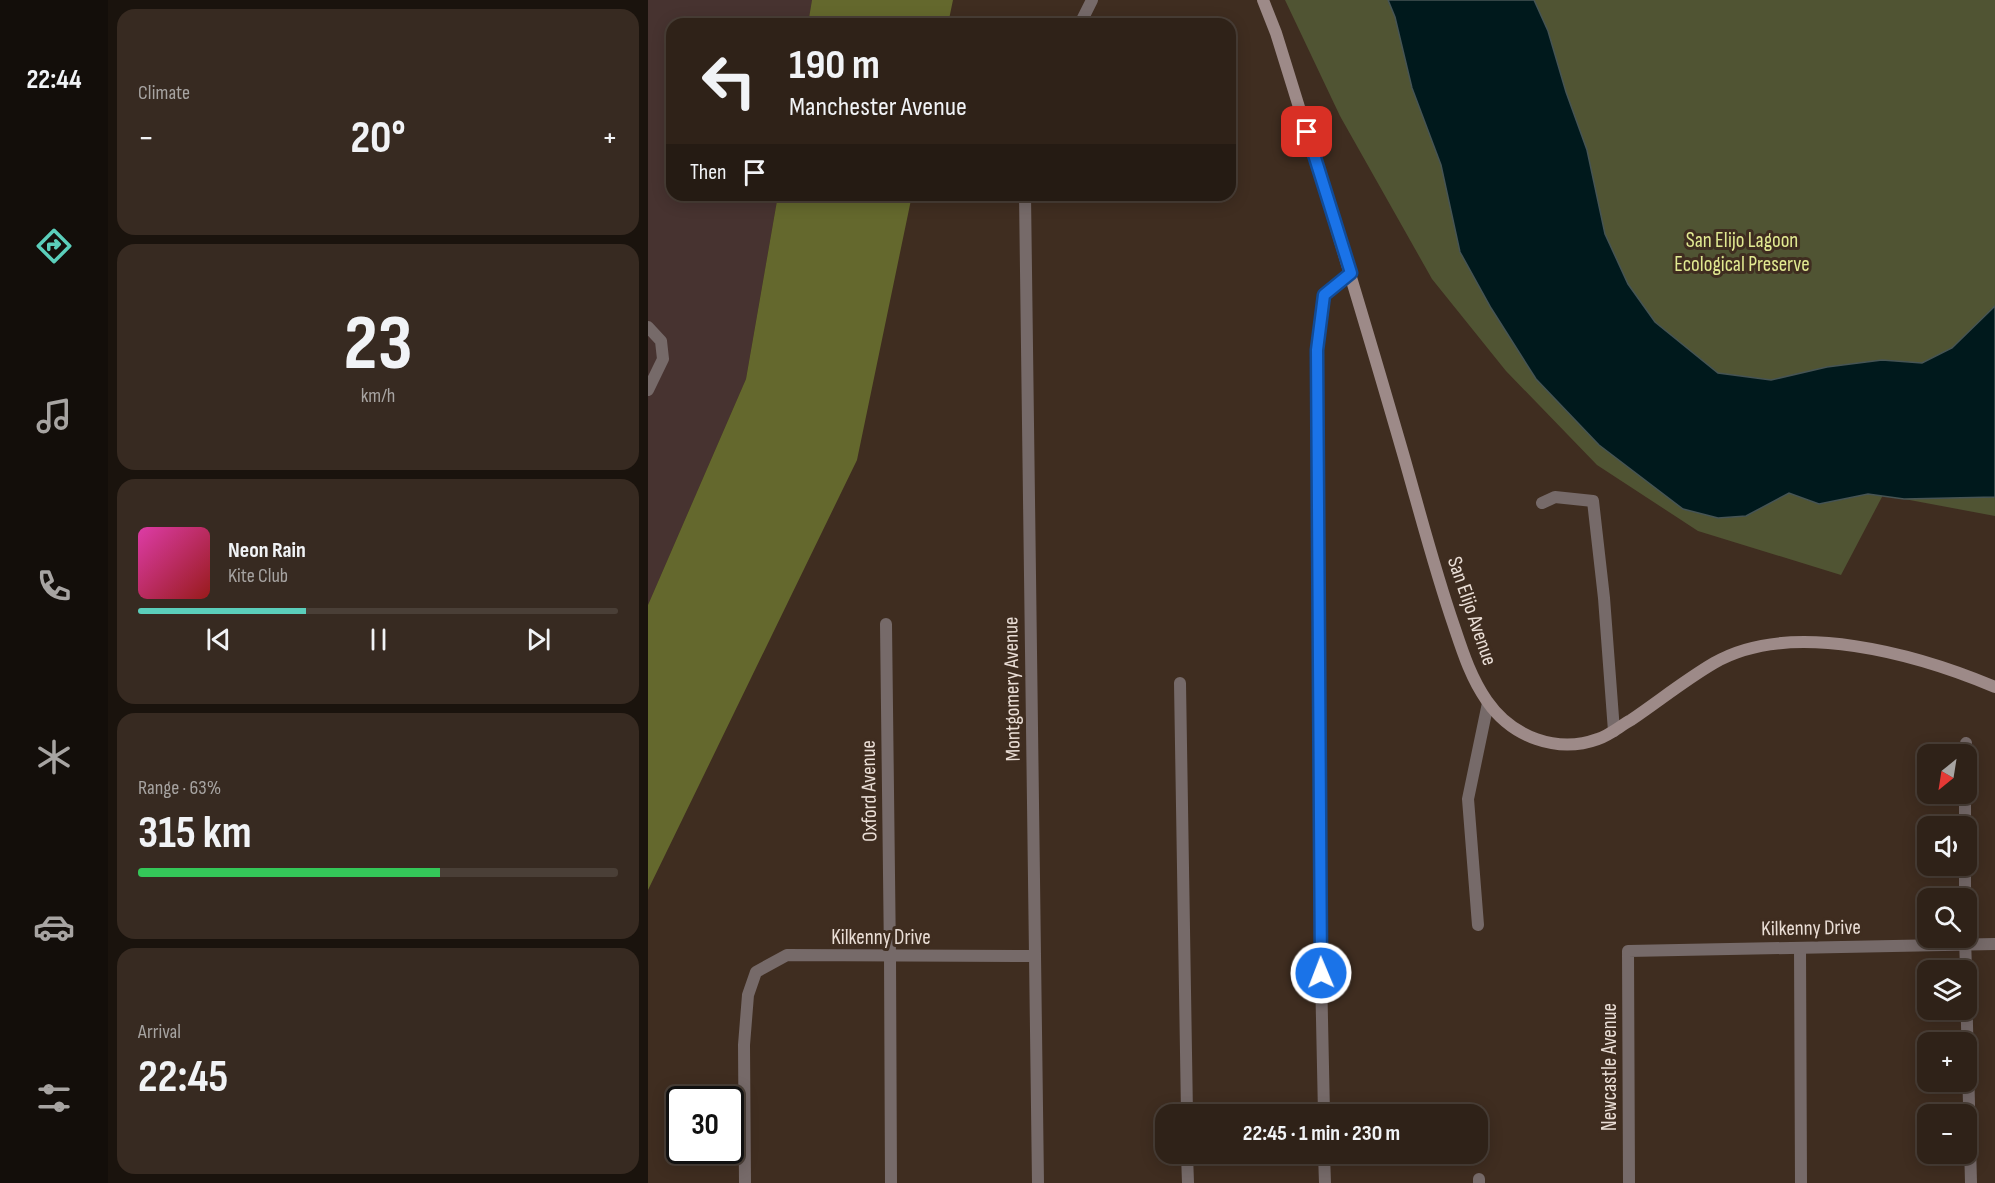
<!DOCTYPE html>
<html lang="en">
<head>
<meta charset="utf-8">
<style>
	:root { --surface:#2f2218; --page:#372a21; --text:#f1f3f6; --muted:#a7a4a2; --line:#4a3f37; --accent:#5bcebb }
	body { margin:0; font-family:"Sofia Sans Condensed",sans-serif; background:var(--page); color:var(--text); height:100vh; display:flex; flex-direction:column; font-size:22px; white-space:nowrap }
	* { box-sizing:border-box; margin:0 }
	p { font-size:20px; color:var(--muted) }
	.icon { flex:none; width:33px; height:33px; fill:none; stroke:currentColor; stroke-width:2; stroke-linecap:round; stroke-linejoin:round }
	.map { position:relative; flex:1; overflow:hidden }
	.panel { display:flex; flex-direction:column; gap:9px; padding:9px; background:#1a130d; width:540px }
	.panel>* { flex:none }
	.top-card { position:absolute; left:18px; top:18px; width:570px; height:183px; border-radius:18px; box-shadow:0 3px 15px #0003,0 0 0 2px var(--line); background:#2f2218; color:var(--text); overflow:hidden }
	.needle { width:39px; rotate:210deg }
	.controls { position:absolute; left:1269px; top:744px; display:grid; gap:12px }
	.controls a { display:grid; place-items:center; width:60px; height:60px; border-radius:12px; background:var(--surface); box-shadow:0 3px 15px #0003,0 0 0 2px var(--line); font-size:30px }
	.speed { position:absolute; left:18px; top:1086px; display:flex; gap:12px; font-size:30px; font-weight:700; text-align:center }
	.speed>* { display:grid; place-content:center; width:78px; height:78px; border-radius:50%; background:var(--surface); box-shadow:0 3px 15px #0003,0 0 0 2px var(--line); line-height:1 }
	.speed .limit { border:3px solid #111; border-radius:9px; background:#fff; color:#111 }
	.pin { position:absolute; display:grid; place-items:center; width:51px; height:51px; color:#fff; margin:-26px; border-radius:12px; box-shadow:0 3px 9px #0006 }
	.me { position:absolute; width:66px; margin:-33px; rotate:359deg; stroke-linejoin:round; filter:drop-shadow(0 0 4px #0008) }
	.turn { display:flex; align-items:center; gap:21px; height:126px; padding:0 24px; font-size:27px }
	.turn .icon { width:78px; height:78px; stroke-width:2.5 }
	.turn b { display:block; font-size:42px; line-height:51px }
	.then { display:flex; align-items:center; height:57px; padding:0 24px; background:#0003; gap:12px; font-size:22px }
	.big { font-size:45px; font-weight:700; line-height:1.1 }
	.panel .widget { flex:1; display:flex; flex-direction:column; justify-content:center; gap:9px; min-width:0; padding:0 21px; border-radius:18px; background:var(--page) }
	.panel .dial { align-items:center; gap:0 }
	.dial b { font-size:78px; line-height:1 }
	.song { display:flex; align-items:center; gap:18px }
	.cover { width:72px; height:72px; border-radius:9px; background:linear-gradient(135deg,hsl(320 70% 55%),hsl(0 70% 35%)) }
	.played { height:6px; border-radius:3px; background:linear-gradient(90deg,var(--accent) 35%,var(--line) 35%) }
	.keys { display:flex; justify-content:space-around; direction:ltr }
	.heat { display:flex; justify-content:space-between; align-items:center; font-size:33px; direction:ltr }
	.charge { height:9px; border-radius:4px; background:linear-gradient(90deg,#34c759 63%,var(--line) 0) }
	.trip { position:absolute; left:507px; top:1104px; width:333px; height:60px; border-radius:18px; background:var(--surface); box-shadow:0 3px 15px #0003,0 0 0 2px var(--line); font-weight:700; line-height:60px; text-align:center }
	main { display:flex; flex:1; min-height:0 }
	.menu { display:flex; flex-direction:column; width:108px; justify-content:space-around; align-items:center; background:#130e0a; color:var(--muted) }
	.menu .icon { width:42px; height:42px }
	.menu .selected { color:var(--accent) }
	.menu b { font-size:27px; color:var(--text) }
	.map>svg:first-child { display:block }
</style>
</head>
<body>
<main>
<nav class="menu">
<b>22:44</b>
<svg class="icon selected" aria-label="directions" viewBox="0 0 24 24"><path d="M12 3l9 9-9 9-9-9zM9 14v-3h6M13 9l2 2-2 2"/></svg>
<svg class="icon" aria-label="music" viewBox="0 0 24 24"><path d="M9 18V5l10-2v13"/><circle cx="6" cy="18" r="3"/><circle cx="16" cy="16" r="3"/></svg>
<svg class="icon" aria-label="phone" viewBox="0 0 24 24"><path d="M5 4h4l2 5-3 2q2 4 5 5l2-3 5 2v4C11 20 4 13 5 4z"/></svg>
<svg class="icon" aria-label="climate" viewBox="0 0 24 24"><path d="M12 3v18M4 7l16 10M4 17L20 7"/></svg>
<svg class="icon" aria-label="car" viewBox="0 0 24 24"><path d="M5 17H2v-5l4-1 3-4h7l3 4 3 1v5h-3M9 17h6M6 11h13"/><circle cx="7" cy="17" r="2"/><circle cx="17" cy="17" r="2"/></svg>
<svg class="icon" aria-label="filters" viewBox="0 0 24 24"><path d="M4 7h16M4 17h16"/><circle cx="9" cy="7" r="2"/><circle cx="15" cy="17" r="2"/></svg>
</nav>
<section class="panel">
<div class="widget"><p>Climate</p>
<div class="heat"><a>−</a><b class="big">20°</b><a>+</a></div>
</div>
<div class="widget dial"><b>23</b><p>km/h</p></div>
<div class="widget">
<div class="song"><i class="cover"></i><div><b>Neon Rain</b><p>Kite Club</p></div></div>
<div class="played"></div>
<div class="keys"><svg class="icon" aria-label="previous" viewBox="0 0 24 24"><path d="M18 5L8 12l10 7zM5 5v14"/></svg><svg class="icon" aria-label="pause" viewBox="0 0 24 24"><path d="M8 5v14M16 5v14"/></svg><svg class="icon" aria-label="next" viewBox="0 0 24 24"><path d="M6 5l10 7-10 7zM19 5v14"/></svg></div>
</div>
<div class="widget"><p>Range · 63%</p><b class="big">315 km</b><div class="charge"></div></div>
<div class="widget"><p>Arrival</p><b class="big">22:45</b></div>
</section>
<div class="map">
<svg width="1347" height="1183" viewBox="0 0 1347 1183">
	<rect width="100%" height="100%" fill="#3f2d20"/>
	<path fill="#473330" d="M 0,0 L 164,0 L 160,24 L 24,24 L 24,195 L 130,195 L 98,379 L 0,605 Z"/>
	<path fill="#505433" d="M 637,0 L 1347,0 L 1347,516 L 1235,495 L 1193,575 L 1050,531 L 949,465 L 858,371 L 784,279 L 692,116 Z"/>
	<path fill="#64682d" d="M 164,0 L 305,0 L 300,24 L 160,24 Z
		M 130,195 L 264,195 L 209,460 L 0,890 L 0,605 L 98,379 Z"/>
	<path fill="#00191c" stroke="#465454" stroke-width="1.5" d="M 740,0 L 886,0 L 900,31 L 918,92 L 939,150 L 957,234 L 980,284 L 1007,322 L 1070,373 L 1123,380 L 1179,367 L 1234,360 L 1274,363 L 1304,348 L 1347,306 L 1347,497 L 1256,499 L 1220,494 L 1171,504 L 1141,493 L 1098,516 L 1070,518 L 1035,509 L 951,445 L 888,379 L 843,308 L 812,252 L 793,165 L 764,88 L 747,17 Z"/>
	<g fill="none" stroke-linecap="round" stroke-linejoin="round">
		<path stroke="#766a69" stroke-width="12" d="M 432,24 L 444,0
			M 0,327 L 13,341 L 15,359 L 0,390
			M 894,503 L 907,497 L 945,501 L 956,598 L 966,731
			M 238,624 L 242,957 L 243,1183
			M 532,683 L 539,1114
			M 1152,948 L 1153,1183
			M 539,1154 L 540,1183
			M 831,1183 L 831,1179"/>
		<path stroke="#766a69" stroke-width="12" d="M 377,195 L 390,1183
			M 1317,754 L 1318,743
			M 1317,794 L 1317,826
			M 1317,866 L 1317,898
			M 830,925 L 820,799 L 840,703
			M 1317,938 L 1318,970
			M 1318,986 L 1323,1183
			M 676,1114 L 672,925 L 669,350 L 677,295 L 703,273
			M 676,1154 L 677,1183
			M 97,1183 L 96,1045 L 100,995 L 108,972 L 139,955 L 387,956
			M 981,1183 L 980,951 L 1347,944"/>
		<path stroke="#9d8a88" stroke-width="12" d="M 615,0 L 628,33 C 672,174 715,315 756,457 C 772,513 787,571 806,626 C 815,653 823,678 839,701 C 864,737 909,754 950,739 C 962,735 972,726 983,720 C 1011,701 1037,680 1066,663 C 1143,618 1271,655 1347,687"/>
	</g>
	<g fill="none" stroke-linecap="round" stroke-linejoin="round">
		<g stroke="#114b97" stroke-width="15">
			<path id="route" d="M 659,132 L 703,273 L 676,295 L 669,350 L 673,973"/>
		</g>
		<use href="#route" stroke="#1a73e8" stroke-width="10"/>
	</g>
	<g text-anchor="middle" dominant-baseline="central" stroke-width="6" stroke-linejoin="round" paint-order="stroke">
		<g font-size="21" fill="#e1e991" stroke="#3f2d20">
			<text x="1094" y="240">San Elijo Lagoon<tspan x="1094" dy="24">Ecological Preserve</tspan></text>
		</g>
		<g font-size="21" fill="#eaded6" stroke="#3f2d20">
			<text transform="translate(824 611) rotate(71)">San Elijo Avenue</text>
			<text transform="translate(364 689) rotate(-91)">Montgomery Avenue</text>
			<text transform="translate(221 791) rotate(-91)">Oxford Avenue</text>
			<text transform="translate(1163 928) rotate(-1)">Kilkenny Drive</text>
			<text x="233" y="937">Kilkenny Drive</text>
			<text transform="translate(961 1067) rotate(-90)">Newcastle Avenue</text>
		</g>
	</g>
</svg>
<div class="controls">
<a><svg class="needle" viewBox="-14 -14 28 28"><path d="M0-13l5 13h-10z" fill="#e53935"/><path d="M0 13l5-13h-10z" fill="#a7a4a2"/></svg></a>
<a><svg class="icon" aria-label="sound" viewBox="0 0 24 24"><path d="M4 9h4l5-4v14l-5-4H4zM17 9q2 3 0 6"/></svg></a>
<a><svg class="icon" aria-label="search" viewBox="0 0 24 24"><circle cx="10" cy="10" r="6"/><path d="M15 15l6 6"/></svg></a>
<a><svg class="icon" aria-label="layers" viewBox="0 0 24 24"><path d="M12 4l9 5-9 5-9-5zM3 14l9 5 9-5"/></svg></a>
<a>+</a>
<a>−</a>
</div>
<div class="speed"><div class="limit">30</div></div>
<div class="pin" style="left:659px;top:132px;background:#d93025"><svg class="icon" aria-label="arrive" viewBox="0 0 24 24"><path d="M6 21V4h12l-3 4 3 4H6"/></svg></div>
<svg class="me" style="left:673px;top:973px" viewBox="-20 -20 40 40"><circle r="17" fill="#1a73e8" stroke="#fff" stroke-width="3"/><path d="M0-11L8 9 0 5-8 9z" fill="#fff"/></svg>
<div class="trip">22:45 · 1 min · 230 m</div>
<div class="top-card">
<div class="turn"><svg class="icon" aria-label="left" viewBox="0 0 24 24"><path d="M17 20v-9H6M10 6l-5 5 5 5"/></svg><div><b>190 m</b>Manchester Avenue</div></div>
<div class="then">Then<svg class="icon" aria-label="arrive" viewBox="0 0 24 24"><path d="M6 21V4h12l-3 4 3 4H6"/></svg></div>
</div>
</div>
</main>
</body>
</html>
